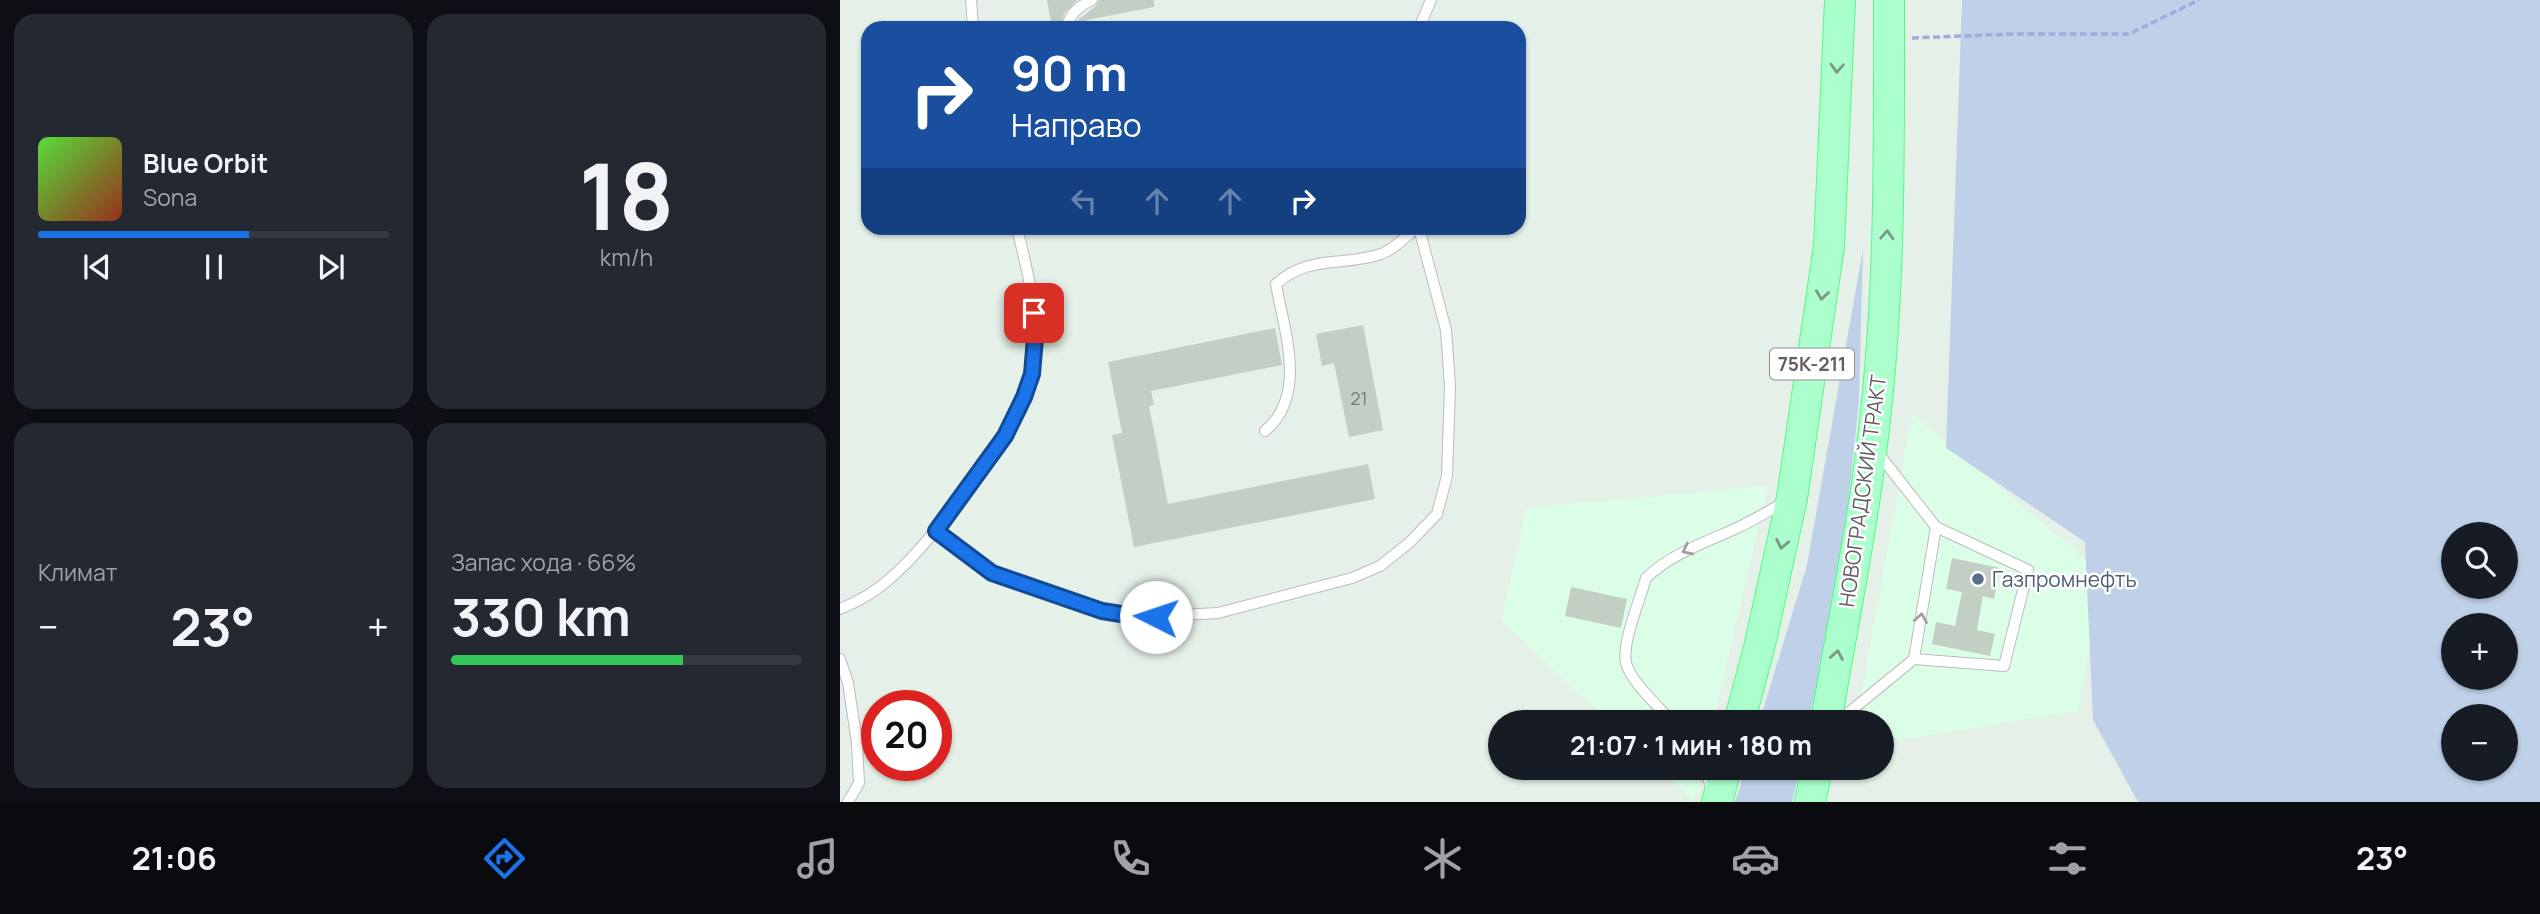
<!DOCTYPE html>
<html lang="ru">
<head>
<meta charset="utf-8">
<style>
	:root { --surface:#171b24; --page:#242831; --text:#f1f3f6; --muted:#9ea1a6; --line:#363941; --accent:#1a73e8 }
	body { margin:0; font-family:Manrope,sans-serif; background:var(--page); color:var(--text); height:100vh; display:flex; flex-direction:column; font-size:26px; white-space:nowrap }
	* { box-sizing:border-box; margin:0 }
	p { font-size:23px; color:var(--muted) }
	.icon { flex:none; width:38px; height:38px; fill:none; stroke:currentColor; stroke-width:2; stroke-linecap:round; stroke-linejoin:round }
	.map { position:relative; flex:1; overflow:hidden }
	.panel { display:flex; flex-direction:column; gap:14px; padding:14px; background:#0d0f14; width:840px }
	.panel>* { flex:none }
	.hud { position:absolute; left:21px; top:21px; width:665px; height:214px; border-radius:21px; box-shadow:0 2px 5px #0004; background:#1a4fa0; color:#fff; overflow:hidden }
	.controls { position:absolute; left:1601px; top:522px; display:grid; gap:14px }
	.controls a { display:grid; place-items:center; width:77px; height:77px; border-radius:50%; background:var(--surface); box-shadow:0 2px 5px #0004; font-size:35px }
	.speed { position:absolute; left:21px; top:690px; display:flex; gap:14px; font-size:35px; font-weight:700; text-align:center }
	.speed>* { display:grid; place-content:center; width:91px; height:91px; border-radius:50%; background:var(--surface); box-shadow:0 2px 5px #0004; line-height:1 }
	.speed .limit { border:10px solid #d22; background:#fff; color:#111 }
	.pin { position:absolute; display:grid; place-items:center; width:60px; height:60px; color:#fff; margin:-30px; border-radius:14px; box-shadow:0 4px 10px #0006 }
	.me { position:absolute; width:77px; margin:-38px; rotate:274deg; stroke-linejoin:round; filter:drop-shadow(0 0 5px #0008) }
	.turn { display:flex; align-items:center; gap:24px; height:147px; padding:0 35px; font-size:32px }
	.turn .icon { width:91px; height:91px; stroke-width:2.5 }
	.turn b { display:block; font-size:49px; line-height:60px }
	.lanes { display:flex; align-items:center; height:66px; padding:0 35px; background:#0003; justify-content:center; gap:35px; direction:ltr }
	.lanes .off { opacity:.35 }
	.big { font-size:52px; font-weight:700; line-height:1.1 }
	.panel .tile { flex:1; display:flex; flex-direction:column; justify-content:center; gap:10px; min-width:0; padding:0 24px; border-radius:21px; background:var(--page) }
	.panel .dial { align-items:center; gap:0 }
	.dial b { font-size:91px; line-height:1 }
	.song { display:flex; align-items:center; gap:21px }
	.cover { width:84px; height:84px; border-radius:10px; background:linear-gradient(135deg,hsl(110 70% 55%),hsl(10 70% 35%)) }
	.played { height:7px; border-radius:4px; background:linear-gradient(90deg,var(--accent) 60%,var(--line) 60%) }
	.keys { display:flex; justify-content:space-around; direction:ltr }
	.heat { display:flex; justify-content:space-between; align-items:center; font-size:38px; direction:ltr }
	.charge { height:10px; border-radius:5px; background:linear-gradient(90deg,#34c759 66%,var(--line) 0) }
	.panel .tiles { flex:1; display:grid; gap:14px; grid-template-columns:repeat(2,1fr) }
	.trip { position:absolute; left:648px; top:710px; width:406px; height:70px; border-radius:35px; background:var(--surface); box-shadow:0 2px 5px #0004; font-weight:700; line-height:70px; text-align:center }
	.menu { display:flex; height:112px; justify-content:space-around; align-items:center; background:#090b0e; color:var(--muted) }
	.menu .icon { width:49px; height:49px }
	.menu .active { color:var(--accent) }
	.menu b { font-size:32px; color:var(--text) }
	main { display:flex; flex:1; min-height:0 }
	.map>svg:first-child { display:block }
</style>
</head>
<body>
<main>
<section class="panel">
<div class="tiles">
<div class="tile">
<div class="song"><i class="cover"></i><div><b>Blue Orbit</b><p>Sona</p></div></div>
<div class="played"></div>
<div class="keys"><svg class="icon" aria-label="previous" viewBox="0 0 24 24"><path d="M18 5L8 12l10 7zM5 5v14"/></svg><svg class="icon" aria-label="pause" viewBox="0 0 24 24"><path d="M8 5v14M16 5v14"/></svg><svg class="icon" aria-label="next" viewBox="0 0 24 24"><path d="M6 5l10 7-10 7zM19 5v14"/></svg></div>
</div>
<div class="tile dial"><b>18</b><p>km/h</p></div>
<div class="tile"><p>Климат</p>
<div class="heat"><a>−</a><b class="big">23°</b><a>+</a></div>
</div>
<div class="tile"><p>Запас хода · 66%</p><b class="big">330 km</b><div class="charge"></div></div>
</div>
</section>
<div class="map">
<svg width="1700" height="802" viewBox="0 0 1700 802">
	<rect width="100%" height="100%" fill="#e4f0e8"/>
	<path fill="#daffe6" d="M 1072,414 L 1262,573 L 1238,711 L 1041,743 L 1041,723 L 1016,723 Z
		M 928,486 L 873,723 L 770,723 L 661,620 L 687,508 Z
		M 819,768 L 863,768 L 855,802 L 854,802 Z"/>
	<path fill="#bfd1e9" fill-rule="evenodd" d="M 1122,0 L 1700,0 L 1700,802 L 1298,802 L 1253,720 L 1245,542 L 1106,448 ZM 1614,534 L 1666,534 L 1666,586 L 1614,586 ZM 1614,625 L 1666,625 L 1666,677 L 1614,677 ZM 1614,716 L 1666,716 L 1666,768 L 1614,768 Z
		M 1023,249 L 1019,400 L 1003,556 L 969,723 L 919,723 L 967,565 Z
		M 906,768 L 960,768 L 952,802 L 895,802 Z"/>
	<path fill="#c3cec5" d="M 207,0 L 237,0 L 224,14 L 220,28 L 212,28 Z
		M 259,0 L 314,0 L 314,7 L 247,20 L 249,28 L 235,28 L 239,19 L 256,6 Z
		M 523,325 L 543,430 L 509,437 L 494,363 L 482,366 L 476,334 Z
		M 435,328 L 442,365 L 311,391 L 314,405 L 309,406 L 328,504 L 528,464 L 535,499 L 294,547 L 272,435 L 282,433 L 268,362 Z
		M 1112,558 L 1160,568 L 1154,599 L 1143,596 L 1137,630 L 1155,634 L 1150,656 L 1092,644 L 1096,622 L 1115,626 L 1122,592 L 1106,589 Z
		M 731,587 L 787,599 L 781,628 L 725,616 Z"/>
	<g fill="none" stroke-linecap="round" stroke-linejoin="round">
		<g stroke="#c1b9c0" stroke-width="12">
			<path id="lane" d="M 131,0 L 133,28
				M 227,28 C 229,13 240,6 252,0
				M 579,28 L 591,0
				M 425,431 C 468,395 444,331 436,284 C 470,254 503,267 541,254 C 554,249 566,237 576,228
				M 96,531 L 152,574 L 262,611 L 300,617 L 378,613 L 512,578 L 540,566 L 569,543 L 597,514 L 607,476 L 610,386 L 606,330 L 579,228
				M 0,609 C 17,602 32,594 46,582 C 82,552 108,514 135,477 C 157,446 184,413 192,375 C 203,326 188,274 177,228
				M 0,659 L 8,683 L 17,743 L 19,783 L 8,802
				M 1074,659 L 1164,666 L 1188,570 L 1096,527
				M 833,723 C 820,708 790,681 786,663 C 782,641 800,600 806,578 C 831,554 866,542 897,528 C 914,520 930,510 946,502
				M 996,723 L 1074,659 L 1096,527 L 1038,453
				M 866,768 L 871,788"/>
		</g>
		<g stroke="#50fd80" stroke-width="32">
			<path id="primary" d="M 899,723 L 920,644 L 952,498 L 989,246 L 1000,0
				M 986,723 C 1001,631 1021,538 1032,445 C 1051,298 1049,148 1049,0
				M 877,802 L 886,768
				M 970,802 L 977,768"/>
		</g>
		<path stroke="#a1abdc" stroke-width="3.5" stroke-dasharray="7 3.5" stroke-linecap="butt" d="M 1072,38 L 1173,34 L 1289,34 L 1359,0"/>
		<use href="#lane" stroke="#fff" stroke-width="10"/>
		<use href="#primary" stroke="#afc" stroke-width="30"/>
	</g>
	<defs><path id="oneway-chevron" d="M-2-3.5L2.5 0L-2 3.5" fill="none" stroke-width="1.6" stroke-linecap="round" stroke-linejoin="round" transform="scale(1.75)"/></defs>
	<g stroke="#7e9589">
		<use href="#oneway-chevron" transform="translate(997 68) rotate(93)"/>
		<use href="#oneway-chevron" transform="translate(1047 235) rotate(-87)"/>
		<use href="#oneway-chevron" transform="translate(982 295) rotate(98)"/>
		<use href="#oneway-chevron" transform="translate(942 544) rotate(102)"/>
		<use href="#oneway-chevron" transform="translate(997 655) rotate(-80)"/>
	</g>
	<g stroke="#a39da3">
		<use href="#oneway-chevron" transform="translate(847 550) rotate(153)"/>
		<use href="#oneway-chevron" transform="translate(1081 618) rotate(-81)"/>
	</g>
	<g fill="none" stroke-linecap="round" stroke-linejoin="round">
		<g stroke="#114b97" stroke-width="18">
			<path id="route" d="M 194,313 L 195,338 L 192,374 L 184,397 L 165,436 L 96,531 L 152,573 L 262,611 L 300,617 L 316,617"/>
		</g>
		<use href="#route" stroke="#1a73e8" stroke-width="12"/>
	</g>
	<circle fill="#5c6f8a" stroke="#fff" stroke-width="2.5" cx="1138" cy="579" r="7"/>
	<g text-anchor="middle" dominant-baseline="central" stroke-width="5" stroke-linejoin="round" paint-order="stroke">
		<g font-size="18" fill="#7d787d">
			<text x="519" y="398">21</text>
		</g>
		<rect fill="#fff" stroke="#948d93" stroke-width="2" x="930" y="348.5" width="84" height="31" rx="5"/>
		<g font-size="19" font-weight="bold" fill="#665c65">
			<text x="972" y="364">75К-211</text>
		</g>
		<g font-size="21" fill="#665c65" stroke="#fff">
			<text transform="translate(1022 491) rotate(-82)">НОВОГРАДСКИЙ ТРАКТ</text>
		</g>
		<g font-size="21" fill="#4e5e75" stroke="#fff" text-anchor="start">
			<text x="1152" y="579">Газпромнефть</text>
		</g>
	</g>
</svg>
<div class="controls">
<a><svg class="icon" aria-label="search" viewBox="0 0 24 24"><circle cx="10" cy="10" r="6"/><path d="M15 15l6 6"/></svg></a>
<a>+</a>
<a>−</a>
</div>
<div class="speed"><div class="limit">20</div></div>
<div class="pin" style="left:194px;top:313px;background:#d93025"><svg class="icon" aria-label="arrive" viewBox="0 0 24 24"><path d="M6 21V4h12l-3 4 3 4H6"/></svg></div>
<svg class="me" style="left:316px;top:617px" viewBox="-20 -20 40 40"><circle r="19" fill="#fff"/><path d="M0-13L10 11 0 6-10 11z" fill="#1a73e8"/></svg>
<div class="trip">21:07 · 1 мин · 180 m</div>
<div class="hud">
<div class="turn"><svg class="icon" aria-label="right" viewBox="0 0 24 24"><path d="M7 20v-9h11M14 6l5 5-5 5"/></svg><div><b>90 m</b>Направо</div></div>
<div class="lanes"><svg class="icon off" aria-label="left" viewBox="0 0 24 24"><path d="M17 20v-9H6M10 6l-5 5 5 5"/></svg><svg class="icon off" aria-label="ahead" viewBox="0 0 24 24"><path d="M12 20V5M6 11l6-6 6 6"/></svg><svg class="icon off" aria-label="ahead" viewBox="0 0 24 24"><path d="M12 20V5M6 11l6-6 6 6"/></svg><svg class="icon" aria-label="right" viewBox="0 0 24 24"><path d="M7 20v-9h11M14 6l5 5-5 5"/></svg></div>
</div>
</div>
</main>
<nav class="menu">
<b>21:06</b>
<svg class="icon active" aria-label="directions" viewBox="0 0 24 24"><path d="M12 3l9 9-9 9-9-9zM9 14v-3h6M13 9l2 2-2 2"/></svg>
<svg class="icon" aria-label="music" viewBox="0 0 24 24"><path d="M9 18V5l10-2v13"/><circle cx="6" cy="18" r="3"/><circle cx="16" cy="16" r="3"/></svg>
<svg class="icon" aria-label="phone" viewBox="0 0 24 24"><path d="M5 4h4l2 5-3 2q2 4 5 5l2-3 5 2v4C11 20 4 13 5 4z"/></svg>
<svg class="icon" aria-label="climate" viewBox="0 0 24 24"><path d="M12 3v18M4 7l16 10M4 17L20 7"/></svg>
<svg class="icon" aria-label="car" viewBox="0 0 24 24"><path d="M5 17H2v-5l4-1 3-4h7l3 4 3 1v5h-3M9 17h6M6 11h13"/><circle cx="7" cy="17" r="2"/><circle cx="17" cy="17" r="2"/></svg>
<svg class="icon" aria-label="filters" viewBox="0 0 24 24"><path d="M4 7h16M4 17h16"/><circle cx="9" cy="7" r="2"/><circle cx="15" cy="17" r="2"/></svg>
<b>23°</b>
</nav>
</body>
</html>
